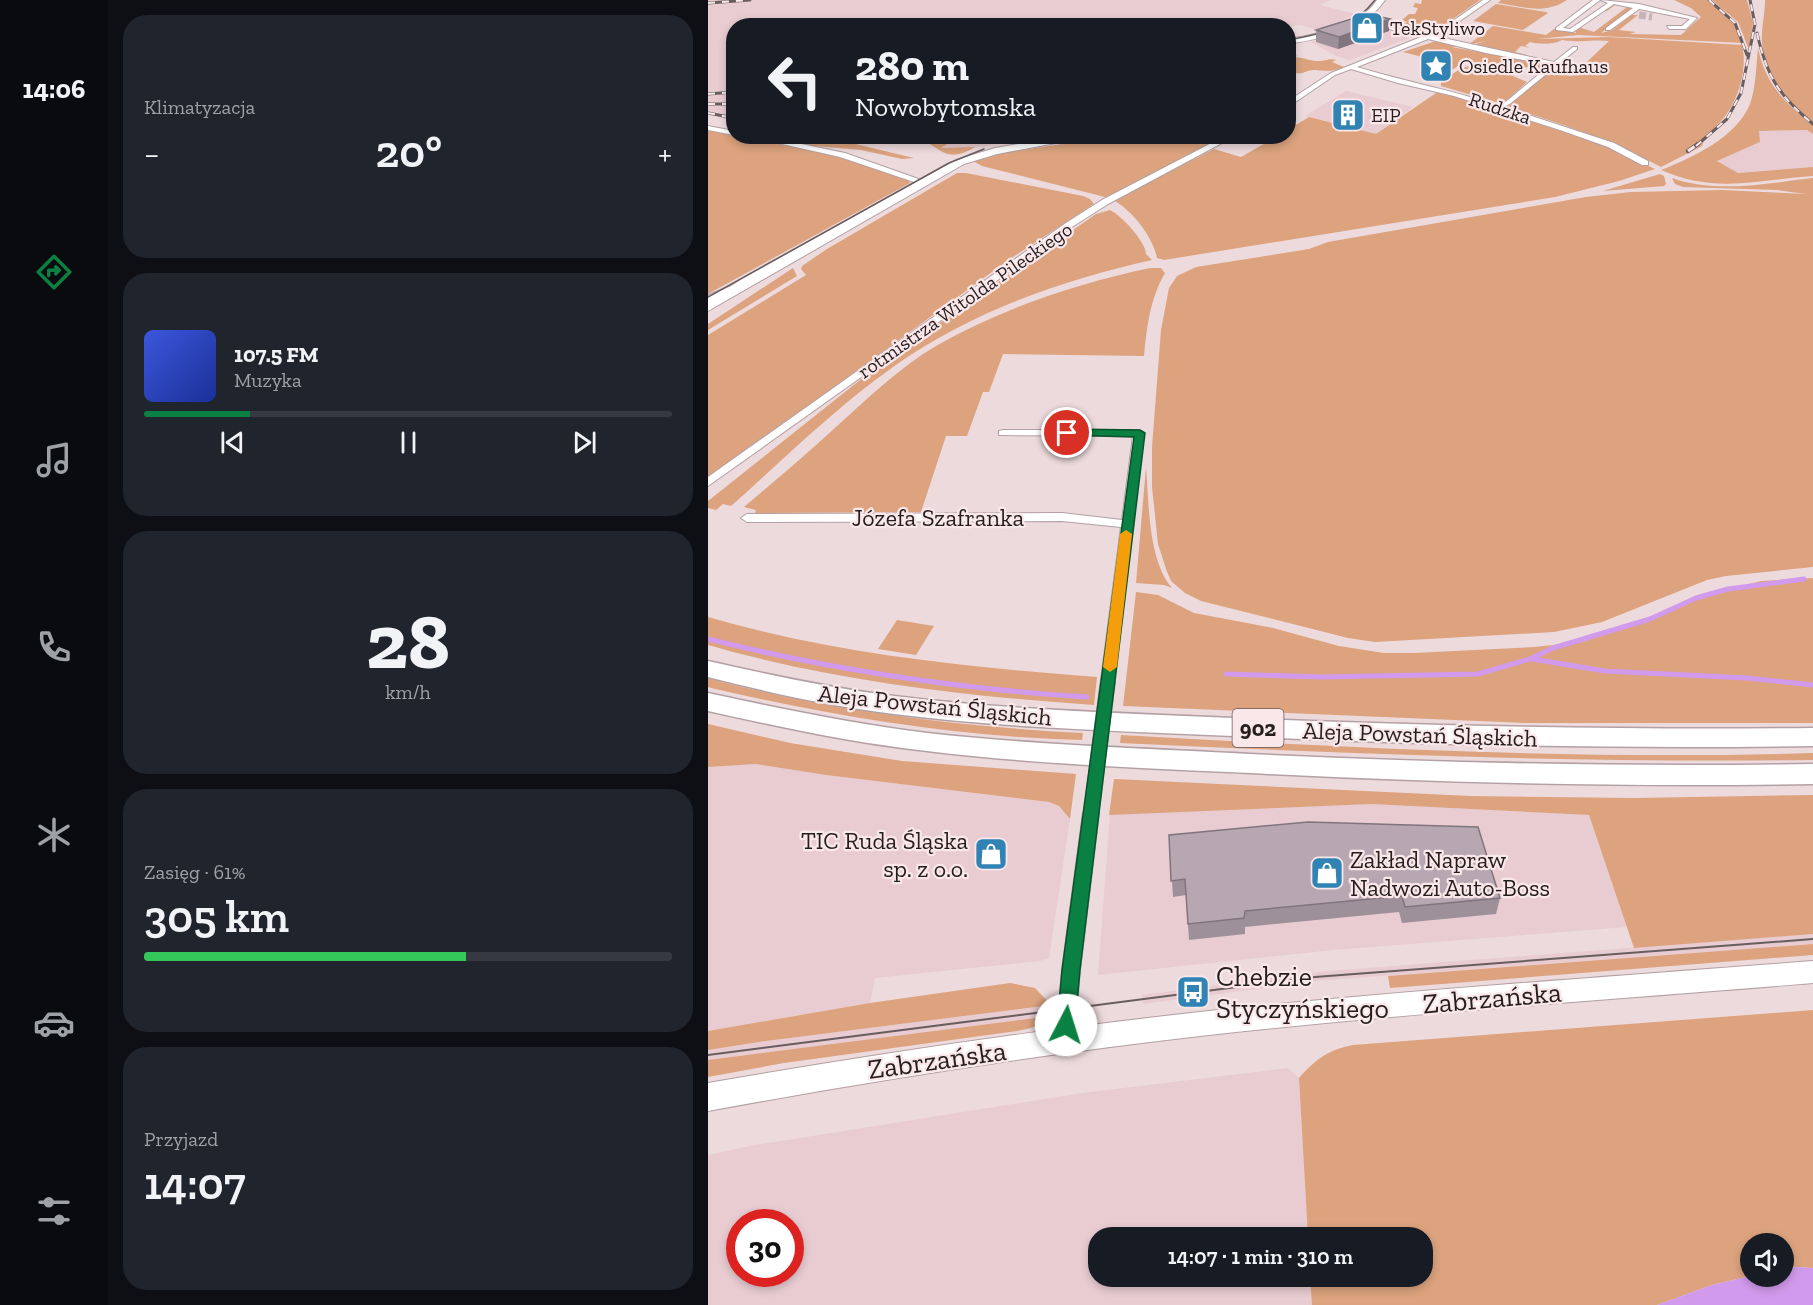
<!DOCTYPE html>
<html lang="pl">
<head>
<meta charset="utf-8">
<style>
	:root { --surface:#171b24; --page:#20242c; --text:#f1f3f6; --muted:#9ea1a6; --line:#363941; --accent:#0b8043 }
	body { margin:0; font-family:"Zilla Slab",serif; background:var(--page); color:var(--text); height:100vh; display:flex; flex-direction:column; font-size:22px; white-space:nowrap }
	* { box-sizing:border-box; margin:0 }
	p { font-size:20px; color:var(--muted) }
	.icon { flex:none; width:33px; height:33px; fill:none; stroke:currentColor; stroke-width:2; stroke-linecap:round; stroke-linejoin:round }
	.map { position:relative; flex:1; overflow:hidden }
	.drawer { display:flex; flex-direction:column; gap:15px; padding:15px; background:#0d0f14; width:600px }
	.drawer>* { flex:none }
	.hud { position:absolute; left:18px; top:18px; width:570px; height:126px; border-radius:24px; box-shadow:0 3px 9px #0003; background:#171b24; color:var(--text); overflow:hidden }
	.tools { position:absolute; left:1032px; top:1233px; display:grid; gap:12px }
	.tools a { display:grid; place-items:center; width:54px; height:54px; border-radius:50%; background:var(--surface); box-shadow:0 3px 9px #0003; font-size:30px }
	.speed { position:absolute; left:18px; top:1209px; display:flex; gap:12px; font-size:30px; font-weight:700; text-align:center }
	.speed>* { display:grid; place-content:center; width:78px; height:78px; border-radius:50%; background:var(--surface); box-shadow:0 3px 9px #0003; line-height:1 }
	.speed .limit { border:9px solid #d22; background:#fff; color:#111 }
	.pin { position:absolute; display:grid; place-items:center; width:51px; height:51px; color:#fff; margin:-26px; border:3px solid #fff; border-radius:50%; box-shadow:0 2px 6px #0007 }
	.me { position:absolute; width:66px; margin:-33px; rotate:5deg; stroke-linejoin:round; filter:drop-shadow(0 0 4px #0008) }
	.turn { display:flex; align-items:center; gap:21px; height:126px; padding:0 30px; font-size:27px }
	.turn .icon { width:78px; height:78px; stroke-width:2.5 }
	.turn b { display:block; font-size:42px; line-height:51px }
	.big { font-size:45px; font-weight:600; line-height:1.1 }
	.drawer .tile { flex:1; display:flex; flex-direction:column; justify-content:center; gap:9px; min-width:0; padding:0 21px; border-radius:24px; background:var(--page) }
	.drawer .dial { align-items:center; gap:0 }
	.dial b { font-size:78px; line-height:1 }
	.song { display:flex; align-items:center; gap:18px }
	.cover { width:72px; height:72px; border-radius:9px; background:linear-gradient(135deg,hsl(230 70% 55%),hsl(230 70% 35%)) }
	.played { height:6px; border-radius:3px; background:linear-gradient(90deg,var(--accent) 20%,var(--line) 20%) }
	.keys { display:flex; justify-content:space-around; direction:ltr }
	.heat { display:flex; justify-content:space-between; align-items:center; font-size:33px; direction:ltr }
	.charge { height:9px; border-radius:4px; background:linear-gradient(90deg,#34c759 61%,var(--line) 0) }
	.trip { position:absolute; left:380px; top:1227px; width:345px; height:60px; border-radius:24px; background:var(--surface); box-shadow:0 3px 9px #0003; font-weight:600; line-height:60px; text-align:center }
	main { display:flex; flex:1; min-height:0 }
	.menu { display:flex; flex-direction:column; width:108px; justify-content:space-around; align-items:center; background:#090b0e; color:var(--muted) }
	.menu .icon { width:42px; height:42px }
	.menu .current { color:var(--accent) }
	.menu b { font-size:27px; color:var(--text) }
	.map>svg:first-child { display:block }
</style>
</head>
<body>
<main>
<nav class="menu">
<b>14:06</b>
<svg class="icon current" aria-label="directions" viewBox="0 0 24 24"><path d="M12 3l9 9-9 9-9-9zM9 14v-3h6M13 9l2 2-2 2"/></svg>
<svg class="icon" aria-label="music" viewBox="0 0 24 24"><path d="M9 18V5l10-2v13"/><circle cx="6" cy="18" r="3"/><circle cx="16" cy="16" r="3"/></svg>
<svg class="icon" aria-label="phone" viewBox="0 0 24 24"><path d="M5 4h4l2 5-3 2q2 4 5 5l2-3 5 2v4C11 20 4 13 5 4z"/></svg>
<svg class="icon" aria-label="climate" viewBox="0 0 24 24"><path d="M12 3v18M4 7l16 10M4 17L20 7"/></svg>
<svg class="icon" aria-label="car" viewBox="0 0 24 24"><path d="M5 17H2v-5l4-1 3-4h7l3 4 3 1v5h-3M9 17h6M6 11h13"/><circle cx="7" cy="17" r="2"/><circle cx="17" cy="17" r="2"/></svg>
<svg class="icon" aria-label="filters" viewBox="0 0 24 24"><path d="M4 7h16M4 17h16"/><circle cx="9" cy="7" r="2"/><circle cx="15" cy="17" r="2"/></svg>
</nav>
<section class="drawer">
<div class="tile"><p>Klimatyzacja</p>
<div class="heat"><a>−</a><b class="big">20°</b><a>+</a></div>
</div>
<div class="tile">
<div class="song"><i class="cover"></i><div><b>107.5 FM</b><p>Muzyka</p></div></div>
<div class="played"></div>
<div class="keys"><svg class="icon" aria-label="previous" viewBox="0 0 24 24"><path d="M18 5L8 12l10 7zM5 5v14"/></svg><svg class="icon" aria-label="pause" viewBox="0 0 24 24"><path d="M8 5v14M16 5v14"/></svg><svg class="icon" aria-label="next" viewBox="0 0 24 24"><path d="M6 5l10 7-10 7zM19 5v14"/></svg></div>
</div>
<div class="tile dial"><b>28</b><p>km/h</p></div>
<div class="tile"><p>Zasięg · 61%</p><b class="big">305 km</b><div class="charge"></div></div>
<div class="tile"><p>Przyjazd</p><b class="big">14:07</b></div>
</section>
<div class="map">
<svg width="1105" height="1305" viewBox="0 0 1105 1305">
	<rect width="100%" height="100%" fill="#eddadd"/>
	<path fill="#e8ccd2" fill-rule="evenodd" d="M 0,0 L 622,0 L 612,5 L 648,14 L 611,30 L 591,25 L 581,27 L 580,26 L 26,26 L 25,121 L 0,115 Z
		M 663,26 L 702,38 L 642,60 L 628,56 L 603,42 Z
		M 638,91 L 705,107 L 668,134 L 597,116 Z
		M 1099,130 L 1105,134 L 1105,167 L 1030,173 L 1009,161 L 1052,142 L 1050,131 Z
		M 225,137 L 332,137 L 258,149 L 232,148 L 243,141 Z
		M 48,764 L 118,775 L 341,802 L 351,806 L 362,819 L 341,958 L 332,961 L 167,978 L 162,1003 L 0,1031 L 0,767 Z
		M 663,804 L 881,815 L 919,927 L 626,950 L 390,975 L 402,814 Z
		M 1105,934 L 1105,944 L 607,981 L 435,1004 L 434,995 L 619,971 Z
		M 343,1005 L 343,1016 L 0,1060 L 0,1050 L 58,1041 Z
		M 580,1068 L 591,1078 L 600,1237 L 390,1238 L 390,1276 L 602,1277 L 604,1305 L 0,1305 L 0,1155 L 47,1145 L 374,1093 ZM 32,1222 L 82,1222 L 82,1274 L 32,1274 Z"/>
	<path fill="#dca37e" d="M 714,0 L 772,0 L 735,26 L 720,33 L 693,26 L 699,22 L 694,20 L 701,14 L 707,14 L 710,8 L 705,7 L 707,3 L 713,4 Z
		M 793,0 L 859,0 C 836,15 816,7 790,3 Z
		M 966,0 C 975,0 990,0 999,0 C 1017,5 1030,27 1035,43 L 870,35 L 829,39 L 900,37 L 1034,45 C 1040,69 1030,102 1014,120 C 1006,129 997,135 994,146 L 953,167 C 904,140 852,123 799,107 L 841,72 L 864,76 L 901,41 C 884,39 870,43 854,40 C 846,45 831,44 822,42 L 817,46 L 822,48 L 813,46 L 807,52 L 819,55 L 816,57 L 762,46 L 777,41 L 760,45 L 785,26 L 838,35 L 846,29 L 868,33 L 867,30 L 870,27 L 886,32 L 919,7 L 907,5 L 899,11 L 895,10 L 906,4 L 925,8 L 893,33 L 904,30 L 924,15 L 930,15 L 911,30 L 928,32 L 921,34 L 973,35 L 993,17 L 983,8 Z
		M 1004,0 L 1039,0 L 1045,23 L 1041,50 L 1030,22 Z
		M 1057,0 L 1105,0 L 1105,123 C 1079,103 1055,77 1054,42 C 1053,29 1057,14 1057,0 Z
		M 788,4 L 838,12 L 840,13 L 815,30 L 765,21 Z
		M 728,41 L 749,46 L 744,47 L 839,65 L 833,70 C 807,63 783,70 759,60 L 733,77 L 707,71 L 727,76 L 732,73 L 732,68 L 740,69 L 744,66 L 737,64 L 745,65 L 695,52 Z
		M 1050,48 C 1057,83 1077,104 1105,125 L 1105,134 L 1099,130 L 1051,131 L 1052,142 L 1009,161 L 1030,173 L 1105,167 L 1105,176 C 1049,180 1007,194 953,170 C 984,158 1029,137 1042,104 C 1048,87 1048,66 1050,48 Z
		M 587,54 L 589,56 L 583,57 C 595,56 602,62 613,61 C 619,60 622,58 628,60 L 624,62 L 636,67 C 627,72 616,71 607,70 C 597,69 591,80 581,67 L 581,55 Z
		M 762,66 L 801,68 L 793,71 L 819,82 L 797,102 L 791,103 L 733,86 L 733,83 C 741,76 751,68 762,66 Z
		M 731,91 L 898,146 L 947,169 L 911,181 L 847,197 L 456,260 L 449,258 C 445,237 424,210 405,200 L 506,149 L 533,157 L 568,137 L 580,136 L 581,129 L 601,117 L 668,134 Z
		M 0,130 L 126,155 L 196,176 L 202,183 L 0,294 Z
		M 59,137 L 118,137 L 206,158 L 194,159 L 153,150 L 106,146 Z
		M 208,137 L 225,137 L 244,141 L 233,148 L 267,147 C 237,165 234,147 208,137 Z
		M 399,137 L 518,137 L 401,198 L 274,166 L 265,161 L 281,155 Z
		M 249,173 L 258,173 L 375,196 L 382,199 L 386,204 L 299,261 L 0,479 L 0,335 L 98,275 L 93,269 L 94,266 L 119,249 Z
		M 952,174 L 956,176 L 958,184 L 956,186 L 895,191 Z
		M 964,178 C 1008,194 1060,183 1105,178 L 1105,567 L 1018,576 L 999,580 L 894,622 L 846,632 L 667,642 L 640,638 L 493,601 L 477,593 L 463,581 L 458,569 L 450,544 L 444,487 L 444,447 L 453,330 L 461,288 L 469,276 L 488,267 L 601,249 L 620,242 L 878,197 L 923,192 L 1014,190 L 1098,194 L 1069,190 L 975,187 L 967,184 Z
		M 402,210 C 413,215 438,242 438,254 L 444,260 C 351,281 263,312 185,367 C 127,408 76,459 23,506 L 15,504 L 8,510 L 0,508 L 0,501 L 196,345 L 233,322 L 388,214 Z
		M 85,268 L 89,276 L 0,330 L 0,324 Z
		M 442,268 L 453,268 L 457,273 C 442,299 439,326 436,356 L 295,354 L 281,392 L 275,392 L 259,436 L 238,436 L 213,512 L 47,513 L 48,510 L 36,507 C 68,480 99,454 129,426 C 160,398 192,367 228,346 C 295,308 367,284 442,268 Z
		M 438,467 C 441,504 440,560 464,588 L 456,585 L 428,583 Z
		M 1105,578 L 1105,723 L 818,723 L 415,706 L 428,592 L 450,595 L 486,613 L 565,628 L 631,646 L 676,653 L 706,653 L 826,647 L 874,642 L 1013,591 L 1053,581 Z
		M 0,617 C 127,654 257,667 389,677 L 386,705 C 256,696 126,681 0,645 Z
		M 189,620 L 226,626 L 208,655 L 170,649 Z
		M 0,678 C 26,686 54,691 80,697 C 177,717 276,728 375,733 L 374,740 C 249,737 124,716 3,688 L 0,687 Z
		M 0,724 L 82,743 L 194,761 L 368,774 L 362,819 L 351,806 L 341,802 L 118,775 L 48,764 L 0,767 Z
		M 413,735 C 643,748 875,760 1105,753 L 1105,760 C 874,763 643,754 412,743 Z
		M 406,779 L 762,796 L 926,798 L 1105,795 L 1105,934 L 926,948 L 881,815 L 663,804 L 401,815 Z
		M 1105,944 L 1105,955 L 682,988 L 680,976 Z
		M 302,983 L 327,988 L 343,1005 L 58,1041 L 0,1050 L 0,1031 L 162,1003 Z
		M 1105,1010 L 1105,1268 L 1087,1267 L 1076,1269 L 1076,1244 L 1042,1244 L 1042,1276 L 1004,1285 L 949,1305 L 604,1305 L 602,1277 L 714,1276 L 714,1238 L 600,1237 L 591,1078 C 608,1059 620,1050 645,1045 Z
		M 343,1016 C 335,1027 322,1028 309,1031 L 76,1063 L 0,1077 L 0,1060 Z"/>
	<path fill="#d29aec" d="M 1087,1267 L 1105,1268 L 1105,1305 L 949,1305 L 1004,1285 L 1042,1276 L 1076,1276 L 1076,1269 Z"/>
	<g fill="none" stroke-linecap="round" stroke-linejoin="round">
		<path stroke="#d29aec" stroke-width="5" d="M 0,639 C 125,670 250,689 379,697
			M 824,659 L 897,671 L 1039,678 L 1105,685
			M 518,674 L 614,677 L 770,674 L 822,659 L 845,648 L 942,619 L 988,598 L 1020,589 L 1096,579"/>
		<path stroke="#c5b4b7" stroke-width="7" stroke-dasharray="7 3" stroke-linecap="butt" d="M 931,15 L 944,17"/>
		<g stroke="#b3a0a4" stroke-width="2">
			<path id="minor" d="M 775,0 L 782,0 L 736,32 L 726,36 L 846,62 L 865,47 L 869,47 L 869,49 L 803,103 L 796,107 L 906,143 L 940,161 L 940,165 L 934,165 L 900,147 L 852,130 L 746,96 L 690,83 L 643,69 L 627,75 L 580,107 L 580,101 L 623,73 L 713,37 L 661,24 L 661,22 L 719,35 L 732,30 ZM 720,39 L 778,53 L 842,65 L 799,101 L 789,105 C 743,90 695,81 649,67 Z
				M 885,0 L 892,0 L 855,28 L 862,29 L 900,3 L 893,0 L 931,4 L 989,18 L 978,29 L 961,29 L 959,26 L 974,26 L 982,19 L 931,9 L 902,30 L 898,30 L 898,28 L 925,8 L 906,4 L 865,32 L 848,30 L 848,28 Z
				M 0,126 L 26,131 L 26,135 L 0,130 Z
				M 38,136 L 54,136 L 137,153 L 219,182 L 212,184 L 132,157 Z
				M 517,136 L 527,136 L 400,204 L 364,227 L 0,486 L 0,477 L 358,223 L 394,200 Z
				M 295,430 L 431,430 L 436,433 L 405,684 L 395,684 L 393,680 L 413,527 L 354,521 L 39,522 L 33,518 L 39,514 L 354,513 L 414,520 L 425,436 L 291,435 L 291,431 Z
				M 383,807 L 388,809 L 391,813 L 372,970 L 366,1041 L 363,1047 L 357,1050 L 351,1047 L 348,1041 L 354,970 L 375,813 L 378,809 Z"/>
		</g>
		<g stroke="#b3a0a4" stroke-width="2">
			<path id="tertiary" d="M 669,0 L 677,0 C 655,32 616,38 580,44 L 580,39 C 612,34 650,28 669,0 Z
				M 358,136 L 385,136 L 289,154 L 256,164 L 0,311 L 0,301 L 34,279 L 248,160 L 287,148 Z"/>
		</g>
		<g stroke="#b3a0a4" stroke-width="2">
			<path id="secondary" d="M 1105,961 L 1105,983 C 901,1000 696,1013 492,1036 C 327,1055 163,1081 0,1111 L 0,1083 C 163,1055 327,1030 492,1012 C 696,990 901,977 1105,961 Z"/>
		</g>
		<g stroke="#b3a0a4" stroke-width="3">
			<path id="primary" d="M 21,287 L 26,289 L 29,292 L 26,295 L 0,307 L 0,296 Z
				M 0,661 C 62,675 123,688 186,696 C 299,710 412,713 525,718 C 719,726 912,730 1105,728 L 1105,746 C 912,749 718,745 525,736 C 412,731 298,728 186,714 C 123,706 62,693 0,677 Z
				M 0,693 C 73,709 146,724 219,733 C 326,745 435,748 542,754 C 730,763 917,767 1105,764 L 1105,784 C 917,787 730,783 542,773 C 434,768 326,764 219,751 C 145,743 72,727 0,711 Z"/>
		</g>
		<use href="#minor" fill="#fff" fill-rule="evenodd"/>
		<use href="#tertiary" fill="#fff" fill-rule="evenodd"/>
		<use href="#secondary" fill="#fff" fill-rule="evenodd"/>
		<use href="#primary" fill="#fff" fill-rule="evenodd"/>
		<path stroke="#685d5f" stroke-width="1.5" d="M 580,40 C 613,34 646,28 667,0
			M 0,297 L 241,163 L 276,149"/>
		<path stroke="#685d5f" stroke-width="2" d="M 0,1055 L 607,977 L 1105,939"/>
		<g stroke="#685d5f" stroke-width="3">
			<path id="rail-far1" d="M 1001,0 L 1027,23 L 1039,55
				M 0,3 L 42,0
				M 1049,33 C 1059,77 1071,96 1105,124
				M 0,94 L 26,92
				M 0,104 L 26,104
				M 0,113 L 26,118
				M 988,146 L 1019,119 L 1033,93 L 1047,24 L 1042,0"/>
		</g>
		<g stroke="#685d5f" stroke-width="4.5">
			<path id="rail" d="M 980,151 L 990,144"/>
		</g>
		<use href="#rail-far1" stroke="#fae7ea" stroke-width="2" stroke-dasharray="7" stroke-linecap="butt"/>
		<use href="#rail" stroke="#fae7ea" stroke-width="3" stroke-dasharray="8" stroke-linecap="butt"/>
		<g stroke="#b3a0a4" stroke-width="16" stroke-linecap="butt">
			<path id="minor-bridge" d="M 383,813 L 400,680"/>
		</g>
		<use href="#minor-bridge" stroke="#fff" stroke-width="14"/>
	</g>
	<path fill="#9d9098" d="M 608,30 L 681,31 L 630,49 L 608,42 Z
		M 461,835 L 792,898 L 788,914 L 694,923 L 691,912 L 537,927 L 537,934 L 481,940 L 478,895 L 465,897 Z"/>
	<path fill="#80757c" d="M 682,19 L 681,31 L 630,49 L 631,37 Z"/>
	<path fill="#b7a7b1" stroke="#80757c" stroke-width="1.5" d="M 659,14 L 682,19 L 631,37 L 608,30 Z
		M 600,822 L 770,827 L 792,898 L 697,907 L 694,896 L 537,911 L 536,918 L 480,924 L 477,879 L 463,881 L 461,835 Z"/>
	<path fill="#0b8043" stroke="#07532c" stroke-width="1.5" d="M 359,429 L 432,430 L 437,433 L 372,970 L 367,1025 L 365,1031 L 358,1034 L 352,1031 L 349,1025 L 354,970 L 426,437 L 355,435 L 355,430 Z"/>
	<path fill="#f59e0b" d="M 418,530 L 424,534 L 409,667 L 402,672 L 395,667 L 412,534 Z"/>
	<defs>
		<g id="shop-square" transform="scale(1.725)"><rect x="-9" y="-9" width="18" height="18" rx="4" fill="#3183b4" stroke="#fae7ea"/><path d="M-5-2.5h2.3a2.7 3.5 0 0 1 5.4 0H5L5.5 6h-11ZM-1.5-2.5h3a1.5 2.3 0 0 0-3 0Z" fill="#fff"/></g>
		<g id="sight-square" transform="scale(1.725)"><rect x="-9" y="-9" width="18" height="18" rx="4" fill="#3183b4" stroke="#fae7ea"/><path d="M0-6L1.8-2.2L6-1.7L2.9 1.2L3.7 5.4L0 3.3L-3.7 5.4L-2.9 1.2L-6-1.7L-1.8-2.2Z" fill="#fff"/></g>
		<g id="building-square" transform="scale(1.725)"><rect x="-9" y="-9" width="18" height="18" rx="4" fill="#3183b4" stroke="#fae7ea"/><path d="M-4-6H4V6H1V3H-1V6H-4ZM-2.5-4.3h1.7v1.8h-1.7ZM.8-4.3h1.7v1.8H.8ZM-2.5-1h1.7V.8h-1.7ZM.8-1h1.7V.8H.8Z" fill="#fff"/></g>
		<g id="bus-square" transform="scale(1.725)"><rect x="-9" y="-9" width="18" height="18" rx="4" fill="#3183b4" stroke="#fae7ea"/><path d="M-5-6H5V4H4V6H2V4H-2V6H-4V4H-5ZM-3.5-4V0h7V-4ZM-3.5 1.2v1.5H-2V1.2ZM2 1.2v1.5H3.5V1.2Z" fill="#fff"/></g>
	</defs>
	<g fill-rule="evenodd">
		<use href="#shop-square" x="659" y="28"/>
		<use href="#sight-square" x="728" y="66"/>
		<use href="#building-square" x="640" y="115"/>
		<use href="#shop-square" x="283" y="854"/>
		<use href="#shop-square" x="619" y="873"/>
		<use href="#bus-square" x="485" y="992"/>
	</g>
	<g text-anchor="middle" dominant-baseline="central" stroke-width="4.5" stroke-linejoin="round" paint-order="stroke">
		<g font-size="20" fill="#251e1f" stroke="#fae7ea" text-anchor="start">
			<text x="682" y="28">TekStyliwo</text>
			<text x="751" y="66">Osiedle Kaufhaus</text>
			<text x="663" y="115">EIP</text>
		</g>
		<g font-size="20" fill="#251e1f" stroke="#fae7ea">
			<text transform="translate(792 108) rotate(18)">Rudzka</text>
			<text transform="translate(257 300) rotate(-35)">rotmistrza Witolda Pileckiego</text>
		</g>
		<rect fill="#fae7ea" stroke="#655a5c" stroke-width="1.5" x="524.5" y="709" width="51" height="38" rx="4.5"/>
		<g font-size="22" font-weight="bold" fill="#251e1f">
			<text x="550" y="728">902</text>
		</g>
		<g font-size="24" fill="#251e1f" stroke="#fae7ea">
			<text x="230" y="517">Józefa Szafranka</text>
			<text transform="translate(227 705) rotate(6)">Aleja Powstań Śląskich</text>
			<text transform="translate(712 734) rotate(2)">Aleja Powstań Śląskich</text>
		</g>
		<g font-size="24" fill="#251e1f" stroke="#fae7ea" text-anchor="end">
			<text x="260" y="840">TIC Ruda Śląska<tspan x="260" dy="28">sp. z o.o.</tspan></text>
			<text x="642" y="859" text-anchor="start">Zakład Napraw<tspan x="642" dy="28">Nadwozi Auto-Boss</tspan></text>
		</g>
		<g font-size="28" fill="#251e1f" stroke="#fae7ea" text-anchor="start">
			<text x="508" y="976">Chebzie<tspan x="508" dy="32">Styczyńskiego</tspan></text>
		</g>
		<g font-size="28" fill="#251e1f" stroke="#fae7ea">
			<text transform="translate(784 998) rotate(-5)">Zabrzańska</text>
			<text transform="translate(229 1060) rotate(-8)">Zabrzańska</text>
		</g>
	</g>
</svg>
<div class="tools">
<a><svg class="icon" aria-label="sound" viewBox="0 0 24 24"><path d="M4 9h4l5-4v14l-5-4H4zM17 9q2 3 0 6"/></svg></a>
</div>
<div class="speed"><div class="limit">30</div></div>
<div class="pin" style="left:359px;top:433px;background:#d93025"><svg class="icon" aria-label="arrive" viewBox="0 0 24 24"><path d="M6 21V4h12l-3 4 3 4H6"/></svg></div>
<svg class="me" style="left:358px;top:1025px" viewBox="-20 -20 40 40"><circle r="19" fill="#fff"/><path d="M0-13L10 11 0 6-10 11z" fill="#0b8043"/></svg>
<div class="trip">14:07 · 1 min · 310 m</div>
<div class="hud">
<div class="turn"><svg class="icon" aria-label="left" viewBox="0 0 24 24"><path d="M17 20v-9H6M10 6l-5 5 5 5"/></svg><div><b>280 m</b>Nowobytomska</div></div>
</div>
</div>
</main>
</body>
</html>
